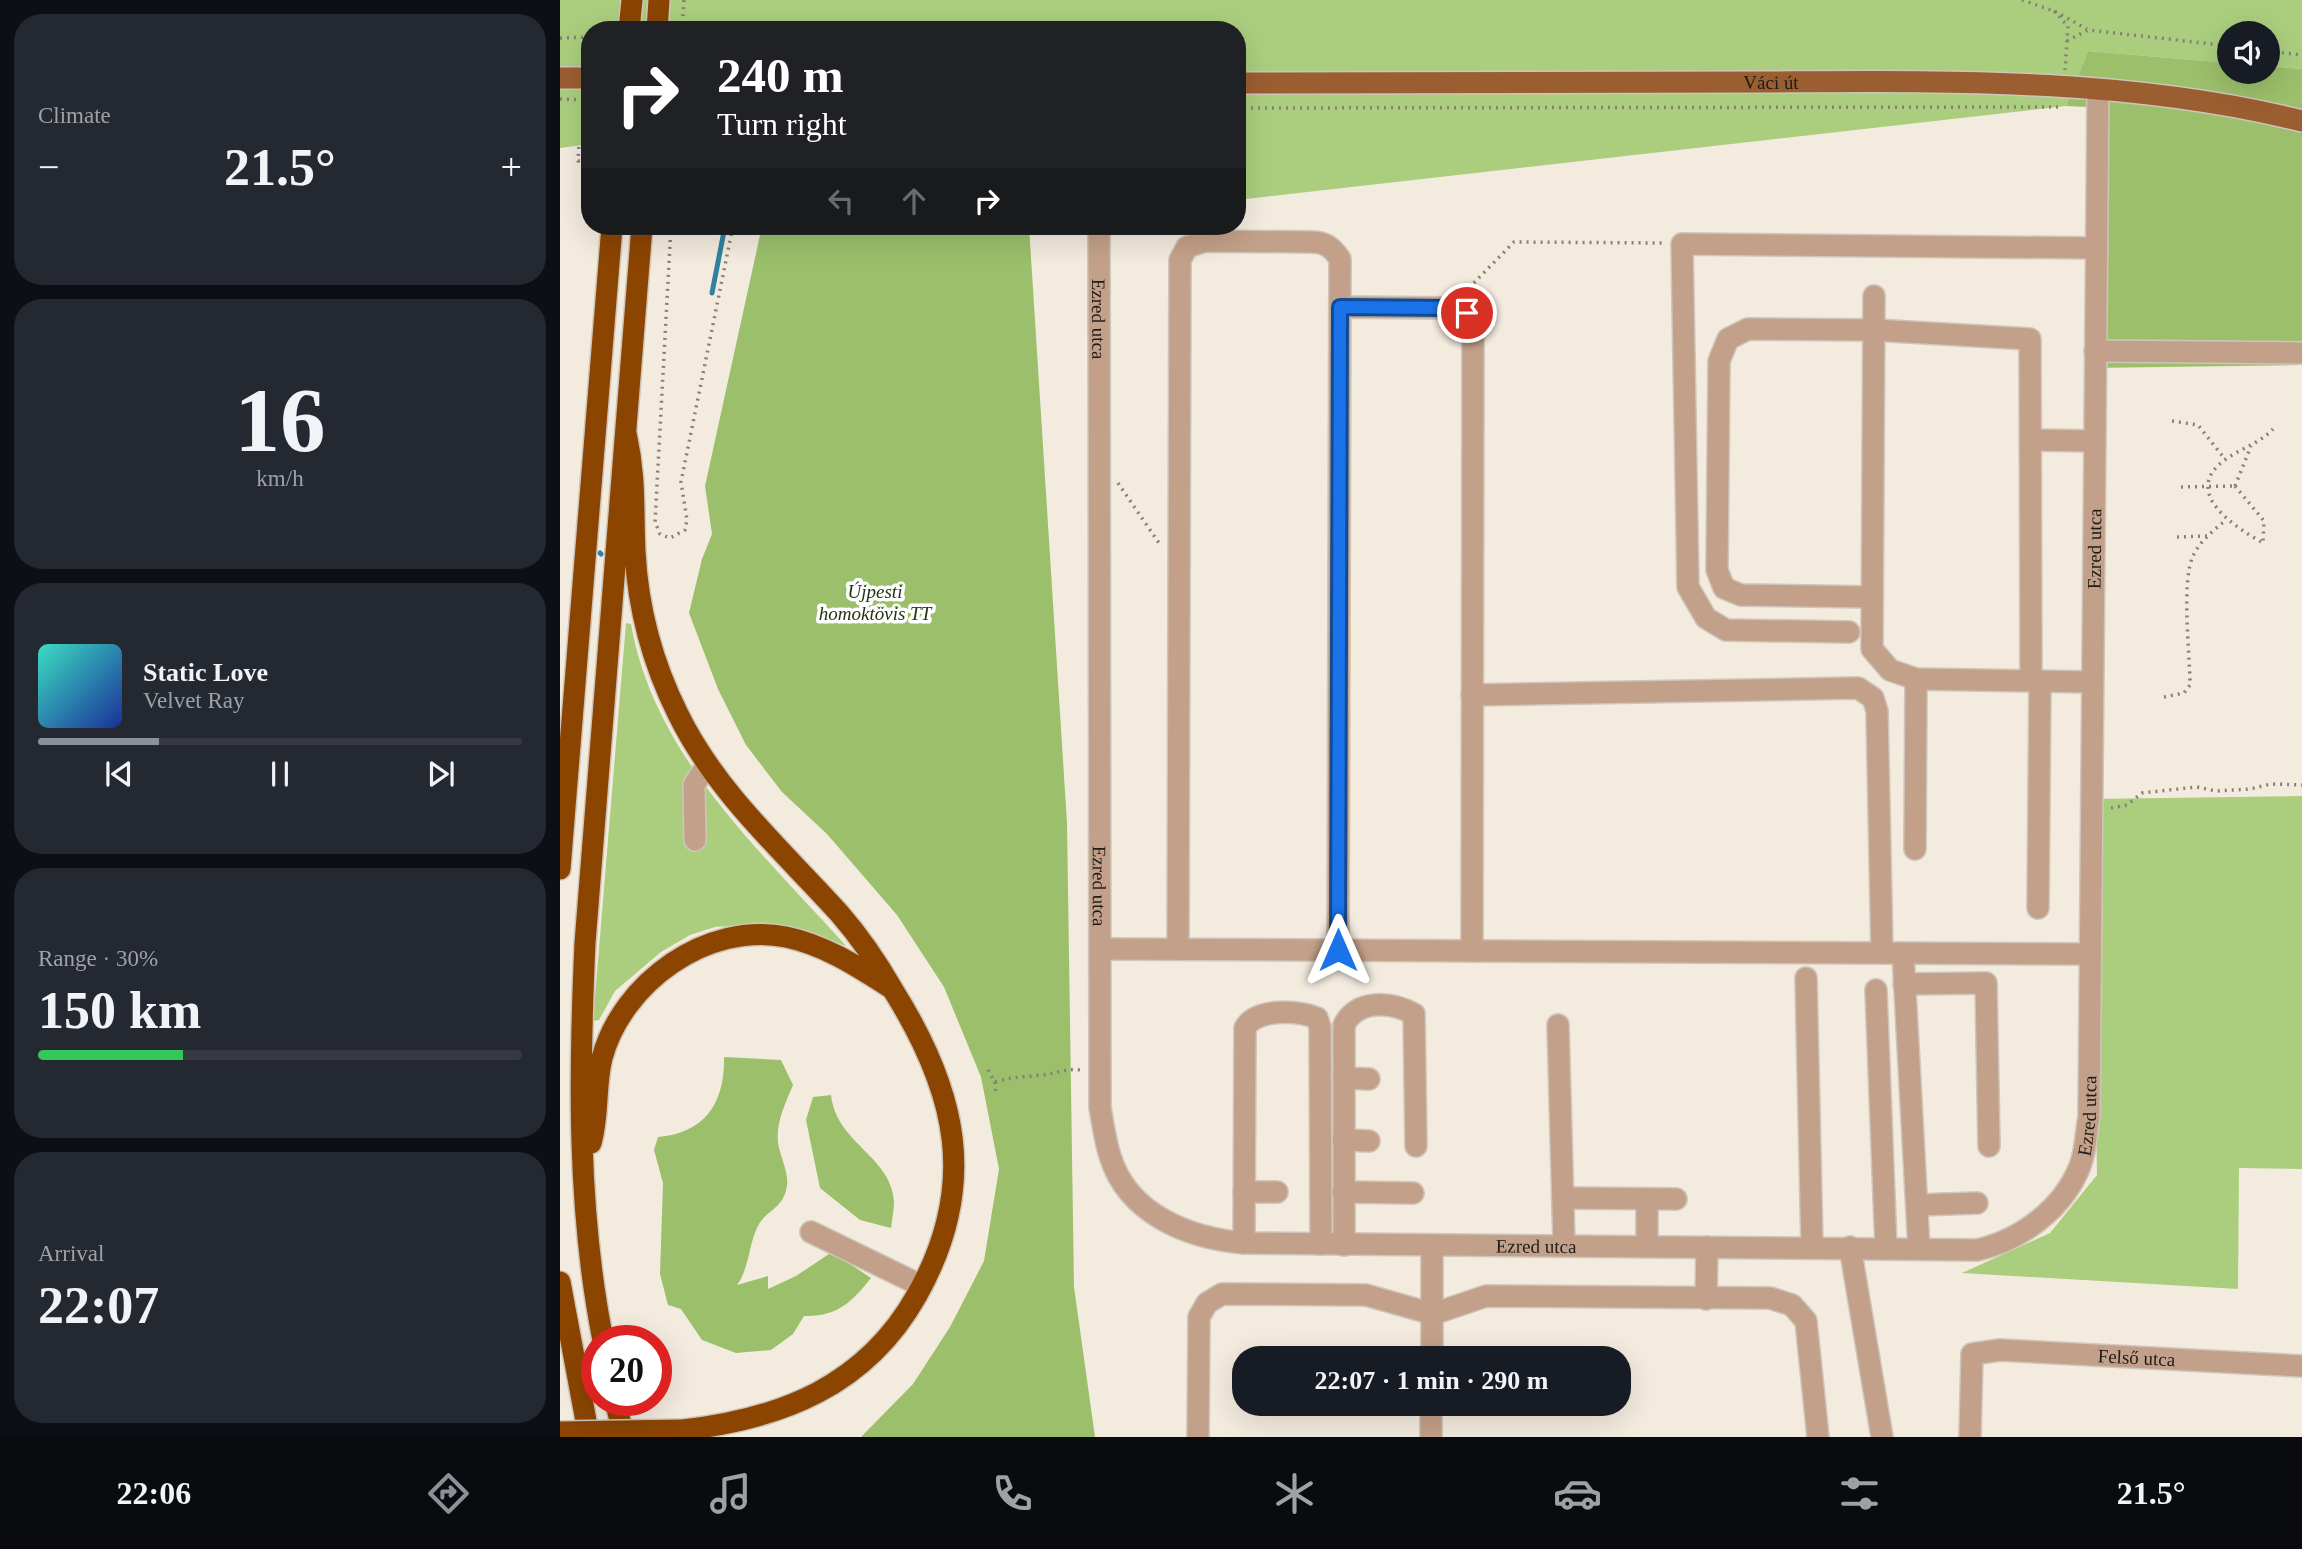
<!DOCTYPE html>
<html lang="en">
<head>
<meta charset="utf-8">
<style>
	:root { --surface:#171b24; --page:#242831; --text:#f1f3f6; --muted:#9ea1a6; --line:#363941; --accent:#8c9099 }
	body { margin:0; font-family:"Times New Roman",serif; background:var(--page); color:var(--text); height:100vh; display:flex; flex-direction:column; font-size:26px; white-space:nowrap }
	* { box-sizing:border-box; margin:0 }
	p { font-size:23px; color:var(--muted) }
	.icon { flex:none; width:38px; height:38px; fill:none; stroke:currentColor; stroke-width:2; stroke-linecap:round; stroke-linejoin:round }
	.map { position:relative; flex:1; overflow:hidden }
	.panel { display:flex; flex-direction:column; gap:14px; padding:14px; background:#0d0f14; width:560px }
	.panel>* { flex:none }
	.banner { position:absolute; left:21px; top:21px; width:665px; height:214px; border-radius:28px; box-shadow:0 7px 28px #0002; background:#202124; color:#fff; overflow:hidden }
	.controls { position:absolute; left:1657px; top:21px; display:grid; gap:14px }
	.controls a { display:grid; place-items:center; width:63px; height:63px; border-radius:50%; background:var(--surface); box-shadow:0 7px 28px #0002; font-size:35px }
	.speed { position:absolute; left:21px; top:1325px; display:flex; gap:14px; font-size:35px; font-weight:700; text-align:center }
	.speed>* { display:grid; place-content:center; width:91px; height:91px; border-radius:50%; background:var(--surface); box-shadow:0 7px 28px #0002; line-height:1 }
	.speed .limit { border:10px solid #d22; background:#fff; color:#111 }
	.pin { position:absolute; display:grid; place-items:center; width:60px; height:60px; color:#fff; margin:-30px; border:4px solid #fff; border-radius:50%; box-shadow:0 2px 7px #0007 }
	.me { position:absolute; width:77px; margin:-38px; rotate:0deg; stroke-linejoin:round; filter:drop-shadow(0 0 5px #0008) }
	.turn { display:flex; align-items:center; gap:24px; height:147px; padding:0 21px; font-size:32px }
	.turn .icon { width:91px; height:91px; stroke-width:2.5 }
	.turn b { display:block; font-size:49px; line-height:60px }
	.lanes { display:flex; align-items:center; height:66px; padding:0 21px; background:#0003; justify-content:center; gap:35px; direction:ltr }
	.lanes .off { opacity:.35 }
	.big { font-size:52px; font-weight:600; line-height:1.1 }
	.panel .widget { flex:1; display:flex; flex-direction:column; justify-content:center; gap:10px; min-width:0; padding:0 24px; border-radius:28px; background:var(--page) }
	.panel .dial { align-items:center; gap:0 }
	.dial b { font-size:91px; line-height:1 }
	.song { display:flex; align-items:center; gap:21px }
	.cover { width:84px; height:84px; border-radius:10px; background:linear-gradient(135deg,hsl(170 70% 55%),hsl(230 70% 35%)) }
	.played { height:7px; border-radius:4px; background:linear-gradient(90deg,var(--accent) 25%,var(--line) 25%) }
	.keys { display:flex; justify-content:space-around; direction:ltr }
	.heat { display:flex; justify-content:space-between; align-items:center; font-size:38px; direction:ltr }
	.charge { height:10px; border-radius:5px; background:linear-gradient(90deg,#34c759 30%,var(--line) 0) }
	.trip { position:absolute; left:672px; top:1346px; width:399px; height:70px; border-radius:28px; background:var(--surface); box-shadow:0 7px 28px #0002; font-weight:600; line-height:70px; text-align:center }
	.tab-bar { display:flex; height:112px; justify-content:space-around; align-items:center; background:#090b0e; color:var(--muted) }
	.tab-bar .icon { width:49px; height:49px }
	.tab-bar .current { color:var(--accent) }
	.tab-bar b { font-size:32px; color:var(--text) }
	main { display:flex; flex:1; min-height:0 }
	.map>svg:first-child { display:block }
</style>
</head>
<body>
<main>
<section class="panel">
<div class="widget"><p>Climate</p>
<div class="heat"><a>−</a><b class="big">21.5°</b><a>+</a></div>
</div>
<div class="widget dial"><b>16</b><p>km/h</p></div>
<div class="widget">
<div class="song"><i class="cover"></i><div><b>Static Love</b><p>Velvet Ray</p></div></div>
<div class="played"></div>
<div class="keys"><svg class="icon" aria-label="previous" viewBox="0 0 24 24"><path d="M18 5L8 12l10 7zM5 5v14"/></svg><svg class="icon" aria-label="pause" viewBox="0 0 24 24"><path d="M8 5v14M16 5v14"/></svg><svg class="icon" aria-label="next" viewBox="0 0 24 24"><path d="M6 5l10 7-10 7zM19 5v14"/></svg></div>
</div>
<div class="widget"><p>Range · 30%</p><b class="big">150 km</b><div class="charge"></div></div>
<div class="widget"><p>Arrival</p><b class="big">22:07</b></div>
</section>
<div class="map">
<svg width="1742" height="1437" viewBox="0 0 1742 1437">
	<rect width="100%" height="100%" fill="#f4ebdf"/>
	<path fill="#aace7e" d="M 0,0 L 1742,0 L 1742,69 L 1708,66 L 1708,33 L 1670,33 L 1669,63 L 1528,51 L 1506,106 L 677,200 L 677,30 L 30,30 L 30,144 L 0,148 Z
		M 66,623 L 71,624 C 94,756 201,851 286,946 L 242,930 L 213,924 L 155,927 L 130,935 L 101,952 L 55,991 L 39,1020 L 33,1021 Z
		M 1742,796 L 1742,1169 L 1679,1168 L 1678,1289 L 1402,1273 L 1490,1233 L 1537,1175 L 1531,799 Z"/>
	<path fill="#9bbf6b" d="M 1528,51 L 1669,63 L 1670,72 L 1708,72 L 1708,66 L 1742,69 L 1742,365 L 1529,368 L 1528,107 L 1506,106 Z
		M 202,226 L 469,226 L 507,823 L 514,1287 L 535,1437 L 301,1437 L 353,1384 L 390,1327 L 424,1261 L 439,1169 L 421,1077 L 384,987 L 337,915 L 267,834 L 222,792 L 186,745 L 158,689 L 129,613 L 142,559 L 152,534 L 145,486 Z
		M 164,1057 L 221,1060 L 233,1085 C 225,1104 216,1122 218,1143 C 220,1156 229,1173 227,1186 C 223,1209 208,1209 199,1224 C 188,1244 190,1267 177,1285 L 208,1276 L 208,1289 L 236,1276 L 272,1252 L 311,1278 C 292,1302 277,1317 244,1316 L 233,1334 L 211,1350 L 176,1353 L 142,1340 L 121,1309 L 108,1305 L 100,1274 L 103,1183 L 94,1150 L 98,1137 C 145,1133 165,1103 164,1057 Z
		M 271,1095 C 276,1143 331,1156 334,1201 C 334,1210 332,1220 331,1228 L 300,1220 L 260,1188 L 246,1120 L 253,1097 Z"/>
	<g fill="none" stroke-linecap="round" stroke-linejoin="round">
		<path stroke="#30829d" stroke-width="5" d="M 152,293 L 165,226
			M 40,553 L 41,554"/>
		<g stroke="#cec6bb" stroke-width="24">
			<g id="minor">
				<path id="s1" d="M 539,226 L 540,1108 C 543,1124 545,1141 550,1156 C 568,1215 629,1238 684,1243 L 1417,1250 C 1461,1240 1503,1209 1520,1166 C 1526,1151 1526,1132 1529,1117 L 1538,90"/>
				<path d="M 1314,296 L 1312,649 L 1330,670 L 1356,679 L 1532,682"/>
				<path d="M 780,307 L 891,308 L 907,313 L 913,328 L 912,951"/>
				<path d="M 1535,351 L 1742,353"/>
				<path d="M 1471,440 L 1534,441"/>
				<path d="M 1311,597 L 1181,595 L 1164,588 L 1157,570 L 1159,361 L 1168,339 L 1188,329 L 1314,330 L 1470,339 L 1471,681"/>
				<path d="M 1289,632 L 1166,630 L 1146,618 L 1128,587 L 1122,244 L 1537,248"/>
				<path d="M 912,695 L 1298,688 L 1313,698 L 1317,711 L 1322,953"/>
				<path d="M 135,840 L 134,785 L 147,765"/>
				<path d="M 1355,849 L 1356,679"/>
				<path d="M 1478,908 L 1480,681"/>
				<path d="M 540,949 L 1530,954"/>
				<path d="M 618,949 L 620,260 L 627,247 L 645,241 L 751,242 C 765,242 772,247 780,259 L 778,950"/>
				<path d="M 1343,953 L 1359,1249"/>
				<path d="M 1246,978 L 1252,1246"/>
				<path d="M 1344,984 L 1426,983 L 1429,1146"/>
				<path d="M 1316,990 L 1326,1248"/>
				<path d="M 998,1025 L 1004,1244"/>
				<path d="M 784,1078 L 809,1079"/>
				<path d="M 783,1140 L 809,1141"/>
				<path d="M 684,1192 L 717,1192"/>
				<path d="M 783,1192 L 853,1193"/>
				<path d="M 1004,1198 L 1116,1199"/>
				<path d="M 1358,1205 L 1417,1203"/>
				<path d="M 251,1232 L 362,1286"/>
				<path d="M 684,1243 L 685,1028 C 696,1008 737,1010 757,1018 L 760,1027 L 761,1244"/>
				<path d="M 784,1245 L 784,1025 C 797,999 831,1001 854,1014 L 856,1146"/>
				<path d="M 872,1245 L 872,1358"/>
				<path d="M 1087,1246 L 1087,1200"/>
				<path d="M 1290,1247 L 1322,1437"/>
				<path d="M 1146,1299 L 1147,1247"/>
				<path d="M 638,1437 L 639,1317 L 647,1303 L 662,1294 L 806,1295 L 873,1314 L 926,1296 L 1210,1298 L 1232,1305 L 1246,1321 L 1258,1437"/>
				<path d="M 871,1437 L 871,1404"/>
				<path id="s2" d="M 1410,1437 L 1412,1354 L 1440,1350 L 1742,1366"/>
			</g>
		</g>
		<g stroke="#cec6bb" stroke-width="24">
			<g id="major">
				<path d="M 0,78 L 30,78"/>
				<path id="s3" d="M 677,83 C 854,82 1031,82 1208,82 C 1386,81 1568,78 1742,121"/>
			</g>
		</g>
		<g stroke="#cec6bb" stroke-width="24">
			<path id="highway" d="M 69,30 L 72,0
				M 97,30 L 99,0
				M 66,433 C 76,478 73,508 75,552 C 78,608 93,664 118,714 C 156,792 222,850 279,913 C 300,937 317,962 333,990 C 397,1092 419,1185 357,1295 C 306,1386 221,1419 123,1430
				M 0,869 L 52,226
				M 31,1143 C 39,1116 35,1086 42,1058 C 62,983 147,921 226,937 C 265,945 298,967 331,988
				M 0,1282 L 29,1437
				M 43,1340 C 17,1210 19,1075 25,943 L 82,226
				M 55,1400 L 64,1437"/>
		</g>
		<path stroke="#868178" stroke-width="3.5" stroke-dasharray="2 5" stroke-linecap="butt" d="M 1462,0 L 1494,11 L 1527,29
			M 1494,11 L 1508,26 L 1505,70
			M 122,30 L 124,0
			M 0,38 L 30,37
			M 1507,41 L 1528,30 L 1670,46
			M 1708,51 L 1742,55
			M 0,99 L 30,100
			M 677,108 L 1498,107
			M 30,145 L 19,144 L 18,161 L 30,161
			M 111,226 L 95,522 L 100,534 L 110,538 L 125,530 L 127,520 L 121,482 L 173,226
			M 904,293 L 954,242 L 1103,243
			M 1612,421 L 1638,425 L 1665,459
			M 558,483 L 601,546
			M 1675,486 L 1704,521 L 1703,543 C 1675,527 1619,492 1666,459 C 1682,448 1700,443 1713,429
			M 1675,486 L 1691,446
			M 1621,487 L 1675,486
			M 1617,537 L 1647,536
			M 1604,697 L 1624,693 L 1630,685 C 1630,654 1621,582 1633,556 C 1640,541 1654,530 1666,520
			M 1551,808 L 1567,805 L 1582,793 L 1637,787 L 1656,791 L 1690,789 L 1711,784 L 1742,785
			M 428,1070 L 435,1082 C 451,1077 464,1077 481,1075 C 495,1074 505,1068 521,1070
			M 435,1082 L 436,1095"/>
		<use href="#minor" stroke="#c3a089" stroke-width="21"/>
		<use href="#major" stroke="#9b5e31" stroke-width="21"/>
		<use href="#highway" stroke="#8b4500" stroke-width="21"/>
		<g stroke="#cec6bb" stroke-width="24" stroke-linecap="butt">
			<path id="highway-bridge" d="M 0,1432 L 123,1430"/>
		</g>
		<use href="#highway-bridge" stroke="#8b4500" stroke-width="21"/>
	</g>
	<g fill="none" stroke-linecap="round" stroke-linejoin="round">
		<g stroke="#114b97" stroke-width="18">
			<path id="route" d="M 778,950 L 780,307 L 891,308 L 907,313"/>
		</g>
		<use href="#route" stroke="#1a73e8" stroke-width="12"/>
	</g>
	<g text-anchor="middle" dominant-baseline="central" stroke-width="7" stroke-linejoin="round" paint-order="stroke">
		<g font-size="19" fill="#1f1c17" stroke="#fff">
			<text stroke="none"><textPath href="#s3" startOffset="534">Váci út</textPath></text>
			<text stroke="none"><textPath href="#s1" startOffset="93">Ezred utca</textPath></text>
			<text stroke="none"><textPath href="#s1" startOffset="2590">Ezred utca</textPath></text>
			<text stroke="none"><textPath href="#s1" startOffset="660">Ezred utca</textPath></text>
			<text stroke="none"><textPath href="#s1" startOffset="2023">Ezred utca</textPath></text>
			<text stroke="none"><textPath href="#s1" startOffset="1393">Ezred utca</textPath></text>
			<text stroke="none"><textPath href="#s2" startOffset="248">Felső utca</textPath></text>
		</g>
		<g font-size="19" font-style="italic" fill="#253310" stroke="#fff">
			<text x="315" y="591">Újpesti<tspan x="315" dy="22">homoktövis TT</tspan></text>
		</g>
	</g>
</svg>
<div class="controls">
<a><svg class="icon" aria-label="sound" viewBox="0 0 24 24"><path d="M4 9h4l5-4v14l-5-4H4zM17 9q2 3 0 6"/></svg></a>
</div>
<div class="speed"><div class="limit">20</div></div>
<div class="pin" style="left:907px;top:313px;background:#d93025"><svg class="icon" aria-label="arrive" viewBox="0 0 24 24"><path d="M6 21V4h12l-3 4 3 4H6"/></svg></div>
<svg class="me" style="left:778px;top:950px" viewBox="-20 -20 40 40"><path d="M0-17L14 15 0 8-14 15z" fill="#1a73e8" stroke="#fff" stroke-width="4"/></svg>
<div class="trip">22:07 · 1 min · 290 m</div>
<div class="banner">
<div class="turn"><svg class="icon" aria-label="right" viewBox="0 0 24 24"><path d="M7 20v-9h11M14 6l5 5-5 5"/></svg><div><b>240 m</b>Turn right</div></div>
<div class="lanes"><svg class="icon off" aria-label="left" viewBox="0 0 24 24"><path d="M17 20v-9H6M10 6l-5 5 5 5"/></svg><svg class="icon off" aria-label="ahead" viewBox="0 0 24 24"><path d="M12 20V5M6 11l6-6 6 6"/></svg><svg class="icon" aria-label="right" viewBox="0 0 24 24"><path d="M7 20v-9h11M14 6l5 5-5 5"/></svg></div>
</div>
</div>
</main>
<nav class="tab-bar">
<b>22:06</b>
<svg class="icon current" aria-label="directions" viewBox="0 0 24 24"><path d="M12 3l9 9-9 9-9-9zM9 14v-3h6M13 9l2 2-2 2"/></svg>
<svg class="icon" aria-label="music" viewBox="0 0 24 24"><path d="M9 18V5l10-2v13"/><circle cx="6" cy="18" r="3"/><circle cx="16" cy="16" r="3"/></svg>
<svg class="icon" aria-label="phone" viewBox="0 0 24 24"><path d="M5 4h4l2 5-3 2q2 4 5 5l2-3 5 2v4C11 20 4 13 5 4z"/></svg>
<svg class="icon" aria-label="climate" viewBox="0 0 24 24"><path d="M12 3v18M4 7l16 10M4 17L20 7"/></svg>
<svg class="icon" aria-label="car" viewBox="0 0 24 24"><path d="M5 17H2v-5l4-1 3-4h7l3 4 3 1v5h-3M9 17h6M6 11h13"/><circle cx="7" cy="17" r="2"/><circle cx="17" cy="17" r="2"/></svg>
<svg class="icon" aria-label="filters" viewBox="0 0 24 24"><path d="M4 7h16M4 17h16"/><circle cx="9" cy="7" r="2"/><circle cx="15" cy="17" r="2"/></svg>
<b>21.5°</b>
</nav>
</body>
</html>
